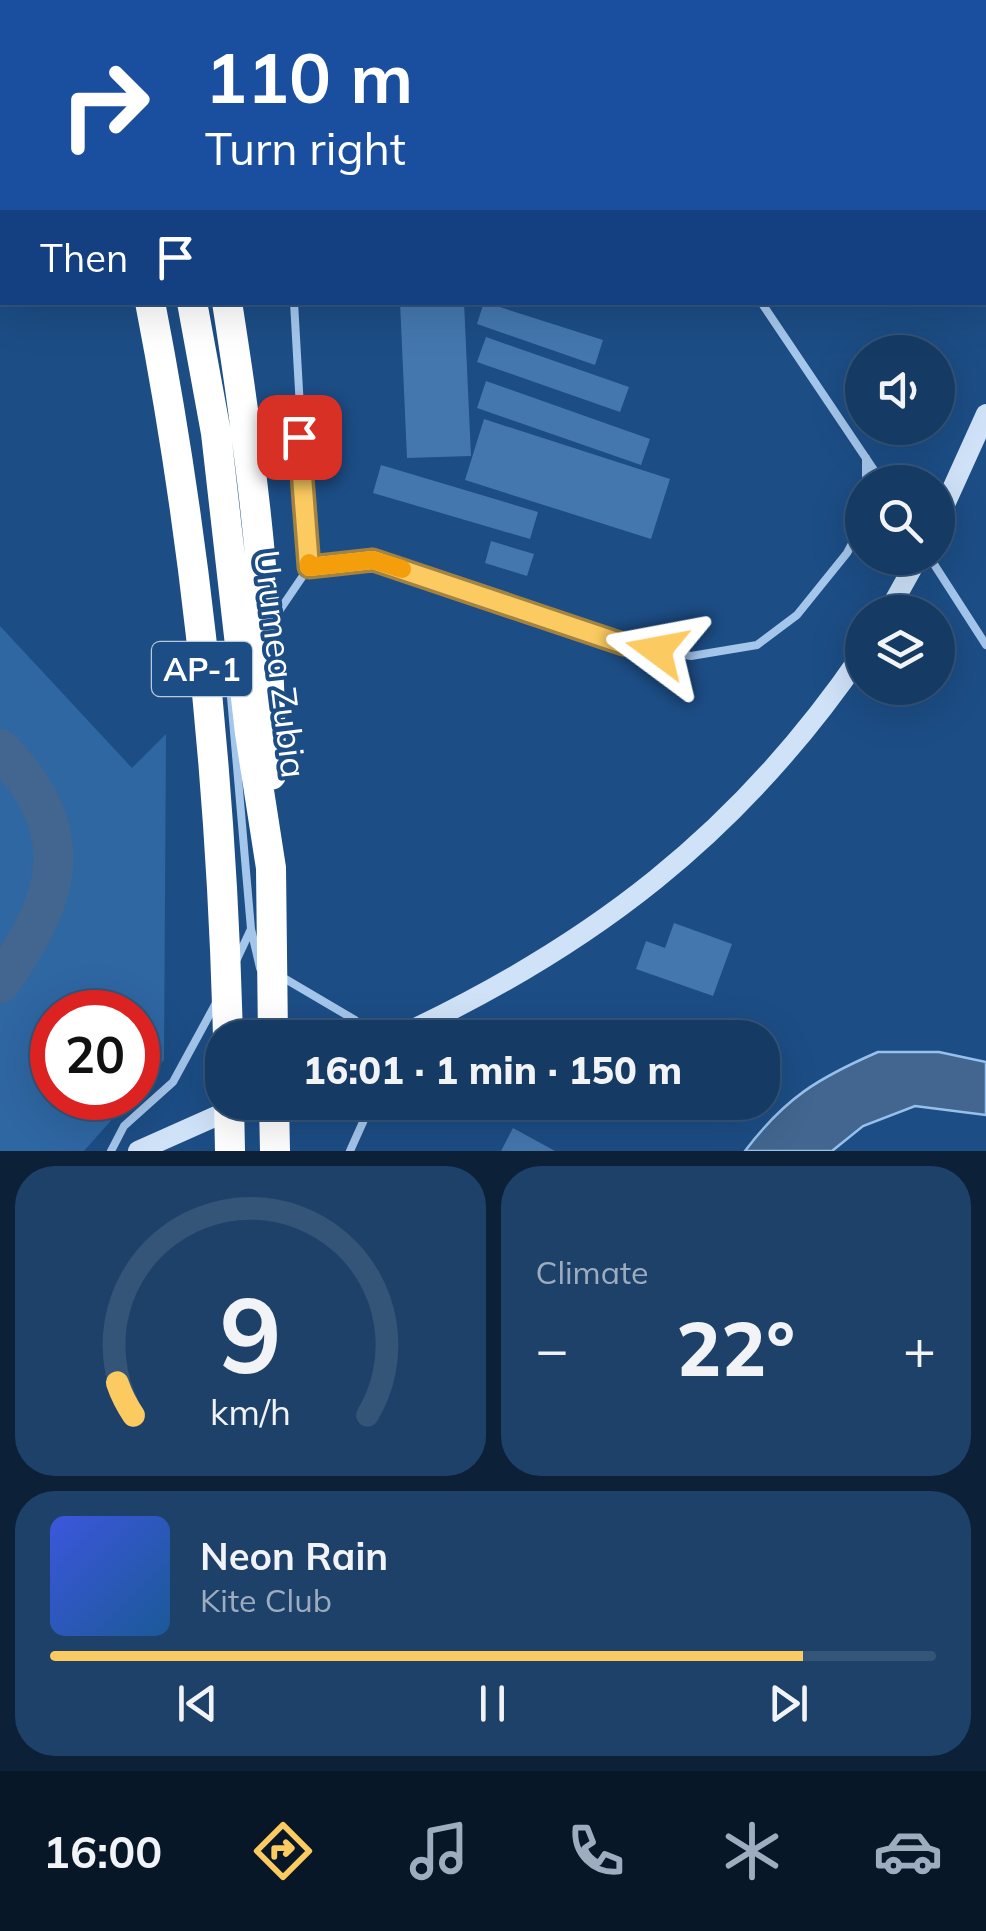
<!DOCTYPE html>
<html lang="en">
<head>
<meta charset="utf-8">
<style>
	:root { --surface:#153a64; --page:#1e416a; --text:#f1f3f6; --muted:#9dadbf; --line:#345478; --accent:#fbca61 }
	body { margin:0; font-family:Mulish,sans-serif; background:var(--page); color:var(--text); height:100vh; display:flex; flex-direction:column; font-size:38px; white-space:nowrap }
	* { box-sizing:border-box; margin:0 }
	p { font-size:32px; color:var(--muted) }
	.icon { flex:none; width:55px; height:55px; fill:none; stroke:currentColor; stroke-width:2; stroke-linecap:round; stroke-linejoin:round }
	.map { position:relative; height:1151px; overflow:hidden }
	.side { display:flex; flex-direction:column; gap:15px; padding:15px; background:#0c2037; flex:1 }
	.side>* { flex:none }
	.top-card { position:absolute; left:0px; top:0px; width:988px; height:305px; box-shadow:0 10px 40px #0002,0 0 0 2px var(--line); background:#1a4fa0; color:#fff; overflow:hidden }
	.controls { position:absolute; left:845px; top:335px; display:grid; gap:20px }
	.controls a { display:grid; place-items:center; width:110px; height:110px; border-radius:50%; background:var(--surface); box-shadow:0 10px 40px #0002,0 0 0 2px var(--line); font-size:50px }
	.speed { position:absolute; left:30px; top:990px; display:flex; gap:20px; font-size:50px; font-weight:700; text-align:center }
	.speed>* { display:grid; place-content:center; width:130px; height:130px; border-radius:50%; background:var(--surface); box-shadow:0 10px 40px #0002,0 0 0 2px var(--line); line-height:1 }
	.speed .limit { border:15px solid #d22; background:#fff; color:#111 }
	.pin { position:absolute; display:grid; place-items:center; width:85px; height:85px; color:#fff; margin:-42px; border-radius:20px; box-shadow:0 5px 15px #0006 }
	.me { position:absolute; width:110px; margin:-55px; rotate:283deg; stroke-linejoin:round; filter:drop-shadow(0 0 8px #0008) }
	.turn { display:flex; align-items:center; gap:35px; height:210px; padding:0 40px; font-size:45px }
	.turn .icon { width:130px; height:130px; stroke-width:2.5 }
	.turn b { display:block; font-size:70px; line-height:85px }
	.then { display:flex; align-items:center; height:95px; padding:0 40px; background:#0003; gap:20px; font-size:38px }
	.big { font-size:75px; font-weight:800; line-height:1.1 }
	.side .card { flex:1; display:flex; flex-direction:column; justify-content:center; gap:15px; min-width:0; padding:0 35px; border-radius:40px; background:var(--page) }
	.side .dial { align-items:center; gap:0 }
	.dial svg { height:260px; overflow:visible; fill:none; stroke:var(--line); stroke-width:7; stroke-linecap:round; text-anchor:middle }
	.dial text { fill:var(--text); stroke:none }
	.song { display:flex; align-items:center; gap:30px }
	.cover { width:120px; height:120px; border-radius:15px; background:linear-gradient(135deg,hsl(230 70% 55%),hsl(210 70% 35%)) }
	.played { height:10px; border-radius:5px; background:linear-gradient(90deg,var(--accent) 85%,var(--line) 85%) }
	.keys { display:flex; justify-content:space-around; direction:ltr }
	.heat { display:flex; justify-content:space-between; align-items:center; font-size:55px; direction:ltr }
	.side .tiles { flex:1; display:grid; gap:15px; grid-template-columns:1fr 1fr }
	.card:last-child { grid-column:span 2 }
	.trip { position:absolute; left:205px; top:1020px; width:575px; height:100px; border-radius:40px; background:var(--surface); box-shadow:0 10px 40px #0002,0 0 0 2px var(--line); font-weight:800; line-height:100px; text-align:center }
	.menu { display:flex; height:160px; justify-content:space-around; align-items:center; background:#081728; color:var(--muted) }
	.menu .icon { width:70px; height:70px }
	.menu .selected { color:var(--accent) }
	.menu b { font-size:45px; color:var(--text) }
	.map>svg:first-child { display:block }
</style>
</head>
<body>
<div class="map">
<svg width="986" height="1151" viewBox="0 0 986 1151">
	<rect width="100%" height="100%" fill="#1c4d85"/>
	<path fill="#2f67a3" d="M 331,0 L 915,0 L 921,2 L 330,2 Z
		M 0,626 L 132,768 L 166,734 L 164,1060 L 138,1090 L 138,1012 L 52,1012 L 52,1098 L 131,1098 L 84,1151 L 0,1151 Z"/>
	<path fill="#42668f" stroke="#97c1ed" stroke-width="2.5" d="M 878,1052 L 939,1052 L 986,1062 L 986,1115 L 915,1106 L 863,1126 L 832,1151 L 745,1151 C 785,1098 818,1078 878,1052 Z"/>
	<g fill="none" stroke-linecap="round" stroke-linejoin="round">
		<path stroke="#97c1ed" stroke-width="6" d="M 620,0 L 622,2
			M 985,139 L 986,139"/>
		<path stroke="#42668f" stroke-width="40" d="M 0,749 C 79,830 63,895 0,983"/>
	</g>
	<path fill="#4477ae" d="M 400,302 L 464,302 L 471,456 L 407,458 Z
		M 484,302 L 603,340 L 595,365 L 477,324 Z
		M 486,337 L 629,387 L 620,412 L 477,362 Z
		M 486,381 L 650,439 L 641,465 L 477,408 Z
		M 484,419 L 670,479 L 651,539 L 465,480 Z
		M 381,465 L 538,512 L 530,539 L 373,493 Z
		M 491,541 L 534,554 L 527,576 L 485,563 Z
		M 674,923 L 732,944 L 713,996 L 636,969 L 646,941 L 665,948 Z
		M 513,1128 L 555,1151 L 501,1151 Z"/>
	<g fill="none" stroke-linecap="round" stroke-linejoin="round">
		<path stroke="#a4c6eb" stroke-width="8" d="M 761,302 L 882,482
			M 866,482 L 866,458
			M 930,558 L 986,645
			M 309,567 L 373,560 L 623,644 L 691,656 L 757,645 L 797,615 L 847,553 L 862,525
			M 275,617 L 309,567 L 294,302
			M 231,697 L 251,929 L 237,959
			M 251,929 L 260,968
			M 282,977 L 355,1020 L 362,1038
			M 111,1151 L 124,1126 L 173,1082 L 216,1003
			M 350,1151 L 372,1102"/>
		<path stroke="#a4c6eb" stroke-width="10" d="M 277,2 L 278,0
			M 985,233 L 986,233"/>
		<path stroke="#cfe2f8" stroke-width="20" d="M 938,520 L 986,414
			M 888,612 L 918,558
			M 394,1038 C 591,947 739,834 862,654
			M 138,1151 L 248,1102"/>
		<path stroke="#fff" stroke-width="30" d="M 81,0 L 81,2
			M 125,0 L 126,2
			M 160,0 L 161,2
			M 951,0 L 956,2
			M 985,18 L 986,18
			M 150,302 C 197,543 222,793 228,1038
			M 192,302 L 216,433 L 250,733 L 271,868 L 273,1038
			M 227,302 C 252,460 271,616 271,775
			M 229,1102 L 230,1151
			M 274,1102 L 275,1151"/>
		<path stroke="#fff" stroke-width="6" stroke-dasharray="18 8" stroke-linecap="butt" d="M 210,0 L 215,2
			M 241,0 L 246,2
			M 985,193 L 986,193"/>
	</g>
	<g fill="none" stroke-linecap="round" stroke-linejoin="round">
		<g stroke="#a3833f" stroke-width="25">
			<path id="route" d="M 299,437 L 309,567 L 373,560 L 623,644 L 657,650"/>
		</g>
		<use href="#route" stroke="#fbca61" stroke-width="18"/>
		<path stroke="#f59e0b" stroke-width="18" d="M 309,563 L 309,567 L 373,560 L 402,569"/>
	</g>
	<g text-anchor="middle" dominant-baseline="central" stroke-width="8" stroke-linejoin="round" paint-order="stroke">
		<rect fill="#1c4d85" stroke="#bbcada" stroke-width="2.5" x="152" y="642" width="100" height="54" rx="8"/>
		<g font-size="32" font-weight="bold" fill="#fff">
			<text x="202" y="669">AP-1</text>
		</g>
		<g font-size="35" fill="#fff" stroke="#1c4d85">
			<text transform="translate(281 664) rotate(83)">Urumea Zubia</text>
		</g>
	</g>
</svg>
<div class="controls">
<a><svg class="icon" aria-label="sound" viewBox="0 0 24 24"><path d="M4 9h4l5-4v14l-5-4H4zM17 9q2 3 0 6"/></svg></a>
<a><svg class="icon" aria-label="search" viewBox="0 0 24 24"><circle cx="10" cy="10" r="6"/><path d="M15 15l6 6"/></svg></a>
<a><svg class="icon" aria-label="layers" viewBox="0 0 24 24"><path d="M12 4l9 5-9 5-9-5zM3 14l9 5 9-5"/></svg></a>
</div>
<div class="speed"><div class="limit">20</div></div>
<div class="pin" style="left:299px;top:437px;background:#d93025"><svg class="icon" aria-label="arrive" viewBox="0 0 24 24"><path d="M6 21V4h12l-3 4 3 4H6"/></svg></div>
<svg class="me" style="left:657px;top:650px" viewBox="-20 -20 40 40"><path d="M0-17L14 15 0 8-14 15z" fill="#fbca61" stroke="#fff" stroke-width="4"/></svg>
<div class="trip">16:01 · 1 min · 150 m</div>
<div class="top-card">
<div class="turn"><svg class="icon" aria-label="right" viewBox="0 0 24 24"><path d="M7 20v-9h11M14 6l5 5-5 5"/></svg><div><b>110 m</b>Turn right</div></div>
<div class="then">Then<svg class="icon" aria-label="arrive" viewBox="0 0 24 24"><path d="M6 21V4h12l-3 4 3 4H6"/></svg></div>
</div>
</div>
<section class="side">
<div class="tiles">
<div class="card dial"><svg viewBox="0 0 100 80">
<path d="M14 69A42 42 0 1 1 86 69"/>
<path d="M14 69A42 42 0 0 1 9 59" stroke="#fbca61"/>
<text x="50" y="56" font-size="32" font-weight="700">9</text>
<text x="50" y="72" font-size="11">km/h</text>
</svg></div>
<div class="card"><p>Climate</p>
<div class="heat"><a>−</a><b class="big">22°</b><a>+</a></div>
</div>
<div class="card">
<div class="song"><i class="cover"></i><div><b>Neon Rain</b><p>Kite Club</p></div></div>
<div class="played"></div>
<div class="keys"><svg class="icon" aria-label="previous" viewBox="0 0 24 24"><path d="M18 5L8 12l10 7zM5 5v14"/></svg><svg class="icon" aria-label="pause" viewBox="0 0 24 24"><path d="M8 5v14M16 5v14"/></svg><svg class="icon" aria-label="next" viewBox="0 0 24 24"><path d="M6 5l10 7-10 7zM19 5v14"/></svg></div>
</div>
</div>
</section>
<nav class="menu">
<b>16:00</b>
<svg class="icon selected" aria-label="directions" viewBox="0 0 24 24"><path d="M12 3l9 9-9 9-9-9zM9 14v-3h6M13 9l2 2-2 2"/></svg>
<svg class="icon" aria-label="music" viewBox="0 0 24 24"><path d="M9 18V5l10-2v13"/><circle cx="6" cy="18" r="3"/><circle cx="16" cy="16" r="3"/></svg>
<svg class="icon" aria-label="phone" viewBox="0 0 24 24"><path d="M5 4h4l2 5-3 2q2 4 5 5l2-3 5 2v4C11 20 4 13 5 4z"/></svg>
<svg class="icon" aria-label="climate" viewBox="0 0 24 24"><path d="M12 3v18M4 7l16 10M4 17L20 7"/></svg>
<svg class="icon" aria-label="car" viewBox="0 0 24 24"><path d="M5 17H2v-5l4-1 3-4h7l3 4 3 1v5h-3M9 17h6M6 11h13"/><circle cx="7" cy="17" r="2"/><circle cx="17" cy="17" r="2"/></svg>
</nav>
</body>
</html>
